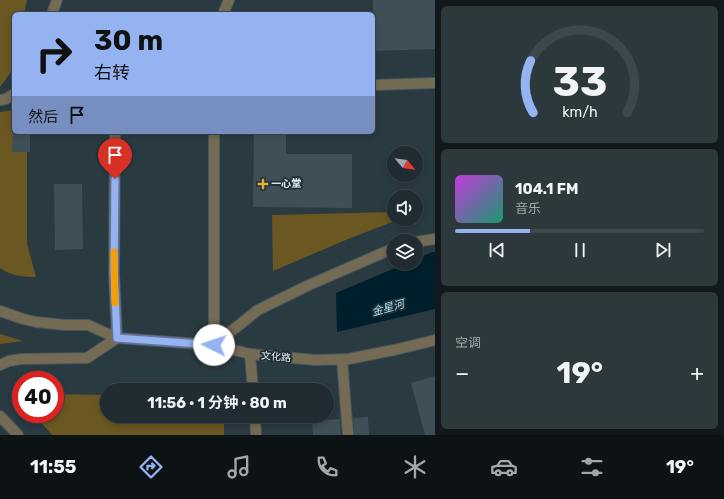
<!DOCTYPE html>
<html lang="zh">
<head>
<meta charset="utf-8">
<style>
	:root { --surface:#202c31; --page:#2d383d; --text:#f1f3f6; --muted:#a2a7ab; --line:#3d484d; --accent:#95b2f1 }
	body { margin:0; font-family:Rubik,"Noto Sans SC",sans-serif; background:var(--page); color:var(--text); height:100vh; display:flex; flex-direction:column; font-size:15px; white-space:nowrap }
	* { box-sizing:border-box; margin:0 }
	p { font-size:13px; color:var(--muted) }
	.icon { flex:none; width:22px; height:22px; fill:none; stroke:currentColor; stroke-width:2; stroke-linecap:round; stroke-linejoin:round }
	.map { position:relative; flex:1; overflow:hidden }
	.details { display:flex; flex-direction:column; gap:6px; padding:6px; background:#12181b; width:289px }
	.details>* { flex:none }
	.guide { position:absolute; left:12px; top:12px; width:363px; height:122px; border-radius:6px; box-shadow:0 2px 6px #0003,0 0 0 1px var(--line); background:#95b2f1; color:#111; overflow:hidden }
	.needle { width:26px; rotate:119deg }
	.tools { position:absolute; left:387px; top:146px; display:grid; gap:8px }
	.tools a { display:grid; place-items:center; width:36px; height:36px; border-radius:50%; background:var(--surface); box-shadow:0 2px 6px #0003,0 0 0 1px var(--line); font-size:20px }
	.speed { position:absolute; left:12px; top:371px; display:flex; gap:8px; font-size:20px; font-weight:700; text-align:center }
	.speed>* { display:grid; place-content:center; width:52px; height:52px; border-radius:50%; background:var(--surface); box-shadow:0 2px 6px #0003,0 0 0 1px var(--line); line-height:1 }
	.speed .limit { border:6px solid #d22; background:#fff; color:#111 }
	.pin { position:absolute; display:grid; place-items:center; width:34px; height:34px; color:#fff; margin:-41px -17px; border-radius:50% 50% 50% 0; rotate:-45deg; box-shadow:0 0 4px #0007 }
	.pin .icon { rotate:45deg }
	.me { position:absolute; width:44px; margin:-22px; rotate:274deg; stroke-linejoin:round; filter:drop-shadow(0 0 3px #0008) }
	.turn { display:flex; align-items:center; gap:14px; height:84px; padding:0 16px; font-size:18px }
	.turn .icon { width:52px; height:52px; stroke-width:2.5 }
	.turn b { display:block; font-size:28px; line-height:34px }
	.then { display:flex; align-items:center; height:38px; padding:0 16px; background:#0003; gap:8px; font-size:15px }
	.big { font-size:30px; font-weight:700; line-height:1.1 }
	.details .card { flex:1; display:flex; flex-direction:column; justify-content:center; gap:6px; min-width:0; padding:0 14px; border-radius:6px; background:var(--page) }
	.details .dial { align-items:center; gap:0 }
	.dial svg { height:104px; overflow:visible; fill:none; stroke:var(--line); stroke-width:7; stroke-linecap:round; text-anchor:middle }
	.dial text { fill:var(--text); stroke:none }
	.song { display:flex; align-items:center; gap:12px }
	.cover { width:48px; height:48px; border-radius:6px; background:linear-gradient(135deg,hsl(290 70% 55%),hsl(160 70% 35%)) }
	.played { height:4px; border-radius:2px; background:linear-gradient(90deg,var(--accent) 30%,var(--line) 30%) }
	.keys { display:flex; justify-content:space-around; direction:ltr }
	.heat { display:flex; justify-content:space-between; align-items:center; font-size:22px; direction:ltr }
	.trip { position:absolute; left:100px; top:383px; width:234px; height:40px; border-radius:20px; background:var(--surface); box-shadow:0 2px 6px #0003,0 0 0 1px var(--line); font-weight:700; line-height:40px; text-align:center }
	.tab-bar { display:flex; height:64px; justify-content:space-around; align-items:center; background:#0d1214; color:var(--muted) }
	.tab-bar .icon { width:28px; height:28px }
	.tab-bar .selected { color:var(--accent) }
	.tab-bar b { font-size:18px; color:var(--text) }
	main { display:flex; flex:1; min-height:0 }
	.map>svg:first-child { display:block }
</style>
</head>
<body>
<main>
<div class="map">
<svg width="435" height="435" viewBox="0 0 435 435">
	<rect width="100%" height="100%" fill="#2a3a41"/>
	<path fill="#6b5721" d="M 0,0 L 27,0 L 24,14 L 14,14 L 14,68 L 0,87 Z
		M 14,110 L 14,132 L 27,132 L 27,244 L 36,277 C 23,277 11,276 0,268 L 0,112 Z
		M 394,212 L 394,219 L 400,219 L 348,239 L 273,271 L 272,215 Z
		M 0,334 L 23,341 L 0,344 Z
		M 55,394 L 107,395 L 107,416 L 224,416 L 224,435 L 52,435 L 34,414 L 55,414 Z"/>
	<path fill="#001f2d" d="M 432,252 L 435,252 L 435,309 L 337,332 L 336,293 L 407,263 L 416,263 L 416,259 Z"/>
	<path fill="#3f4f57" d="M 373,0 L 435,0 L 435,49 L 373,51 Z
		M 13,132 L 30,132 L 30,152 L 12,152 Z
		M 254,132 L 286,132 L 286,154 L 352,154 L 352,208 L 253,207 Z
		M 54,184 L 82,184 L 83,249 L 55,250 Z
		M 435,376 L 435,435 L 425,435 L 411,383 Z
		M 368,417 L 369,435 L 354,435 L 353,418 Z
		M 340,419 L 341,435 L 313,435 L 312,421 Z"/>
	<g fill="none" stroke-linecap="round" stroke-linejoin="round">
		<g stroke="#48575d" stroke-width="12">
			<path id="minor" d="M 52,14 L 57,0
				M 223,14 L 229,0
				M 373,85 L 435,83
				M 0,100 L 6,99 L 14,94
				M 115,132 L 114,273 L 117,338
				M 416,242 L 435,239
				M 0,311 L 23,319 L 36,322 L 65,325 L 88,325 L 117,338 L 214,345 L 250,354 L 315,360 L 348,359 L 394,350 L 435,340
				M 214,345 L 214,132
				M 214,345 L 258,310 L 309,285 L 394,248
				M 250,354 L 253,390
				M 342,359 L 348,435
				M 0,365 L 9,361 L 21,359 L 87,358 L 117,338
				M 0,416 L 18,435
				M 255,416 L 256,435"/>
		</g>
		<use href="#minor" stroke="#746b54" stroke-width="10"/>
	</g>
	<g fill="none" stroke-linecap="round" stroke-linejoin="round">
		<g stroke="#61749d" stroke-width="10">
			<path id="route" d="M 115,179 L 114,273 L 117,338 L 214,345"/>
		</g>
		<use href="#route" stroke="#95b2f1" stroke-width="7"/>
		<path stroke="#f59e0b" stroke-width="7" d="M 114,252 L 115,303"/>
	</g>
	<path fill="#dcb233" stroke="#203036" stroke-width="1.5" d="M261 178h4v4h4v4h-4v4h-4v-4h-4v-4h4z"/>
	<g text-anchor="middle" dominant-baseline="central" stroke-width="4" stroke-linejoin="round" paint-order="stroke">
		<g font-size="10" font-weight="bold" fill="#e5eef3" stroke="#203036" text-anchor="start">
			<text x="271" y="184">一心堂</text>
		</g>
		<g font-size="10" fill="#e5eef3" stroke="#203036">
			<text transform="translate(276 357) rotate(5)">文化路</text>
		</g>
		<g font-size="11" font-style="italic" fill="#a8dff7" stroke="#203036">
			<text transform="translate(388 308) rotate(-15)">金星河</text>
		</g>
	</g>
</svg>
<div class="tools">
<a><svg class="needle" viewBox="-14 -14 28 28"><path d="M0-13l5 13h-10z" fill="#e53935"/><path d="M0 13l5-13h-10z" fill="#a2a7ab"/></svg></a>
<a><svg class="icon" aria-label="sound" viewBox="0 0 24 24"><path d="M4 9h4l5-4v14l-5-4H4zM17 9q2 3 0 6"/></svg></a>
<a><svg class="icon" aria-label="layers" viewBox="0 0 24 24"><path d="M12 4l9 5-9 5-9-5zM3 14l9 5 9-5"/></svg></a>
</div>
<div class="speed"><div class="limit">40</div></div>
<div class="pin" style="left:115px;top:179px;background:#d93025"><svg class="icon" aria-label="arrive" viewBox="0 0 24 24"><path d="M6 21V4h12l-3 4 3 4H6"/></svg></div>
<svg class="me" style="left:214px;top:345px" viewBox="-20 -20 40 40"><circle r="19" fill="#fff"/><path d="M0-13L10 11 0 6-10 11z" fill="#95b2f1"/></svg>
<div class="trip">11:56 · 1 分钟 · 80 m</div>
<div class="guide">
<div class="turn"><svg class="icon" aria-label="right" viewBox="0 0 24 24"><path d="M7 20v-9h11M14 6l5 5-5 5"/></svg><div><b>30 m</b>右转</div></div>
<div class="then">然后<svg class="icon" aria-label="arrive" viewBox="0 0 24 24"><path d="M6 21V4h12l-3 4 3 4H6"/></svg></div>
</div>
</div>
<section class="details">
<div class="card dial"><svg viewBox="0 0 100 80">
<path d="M14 69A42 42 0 1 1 86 69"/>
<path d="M14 69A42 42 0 0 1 12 29" stroke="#95b2f1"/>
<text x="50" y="56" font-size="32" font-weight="700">33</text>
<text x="50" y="72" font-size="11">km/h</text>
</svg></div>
<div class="card">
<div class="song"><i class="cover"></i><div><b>104.1 FM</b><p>音乐</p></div></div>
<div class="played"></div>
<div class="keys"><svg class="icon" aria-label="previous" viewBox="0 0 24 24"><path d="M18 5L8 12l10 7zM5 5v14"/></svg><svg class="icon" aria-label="pause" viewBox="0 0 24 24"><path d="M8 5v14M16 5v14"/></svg><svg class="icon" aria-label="next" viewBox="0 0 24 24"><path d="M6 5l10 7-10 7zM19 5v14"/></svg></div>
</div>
<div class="card"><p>空调</p>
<div class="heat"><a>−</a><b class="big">19°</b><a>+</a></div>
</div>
</section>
</main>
<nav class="tab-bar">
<b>11:55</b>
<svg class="icon selected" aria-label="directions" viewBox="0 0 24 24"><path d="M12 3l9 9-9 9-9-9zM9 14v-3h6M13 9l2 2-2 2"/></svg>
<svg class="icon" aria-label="music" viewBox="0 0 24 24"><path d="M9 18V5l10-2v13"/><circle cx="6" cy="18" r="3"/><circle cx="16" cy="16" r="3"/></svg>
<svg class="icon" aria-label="phone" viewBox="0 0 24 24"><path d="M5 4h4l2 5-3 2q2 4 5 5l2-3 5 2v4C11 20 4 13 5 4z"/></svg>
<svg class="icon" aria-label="climate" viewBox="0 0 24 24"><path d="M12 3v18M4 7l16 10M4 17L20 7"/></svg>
<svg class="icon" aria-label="car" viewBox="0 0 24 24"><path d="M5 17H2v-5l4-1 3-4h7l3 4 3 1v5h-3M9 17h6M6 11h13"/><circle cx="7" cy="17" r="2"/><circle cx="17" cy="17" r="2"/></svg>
<svg class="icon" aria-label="filters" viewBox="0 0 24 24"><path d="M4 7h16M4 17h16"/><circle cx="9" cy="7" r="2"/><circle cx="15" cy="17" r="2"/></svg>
<b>19°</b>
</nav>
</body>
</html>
